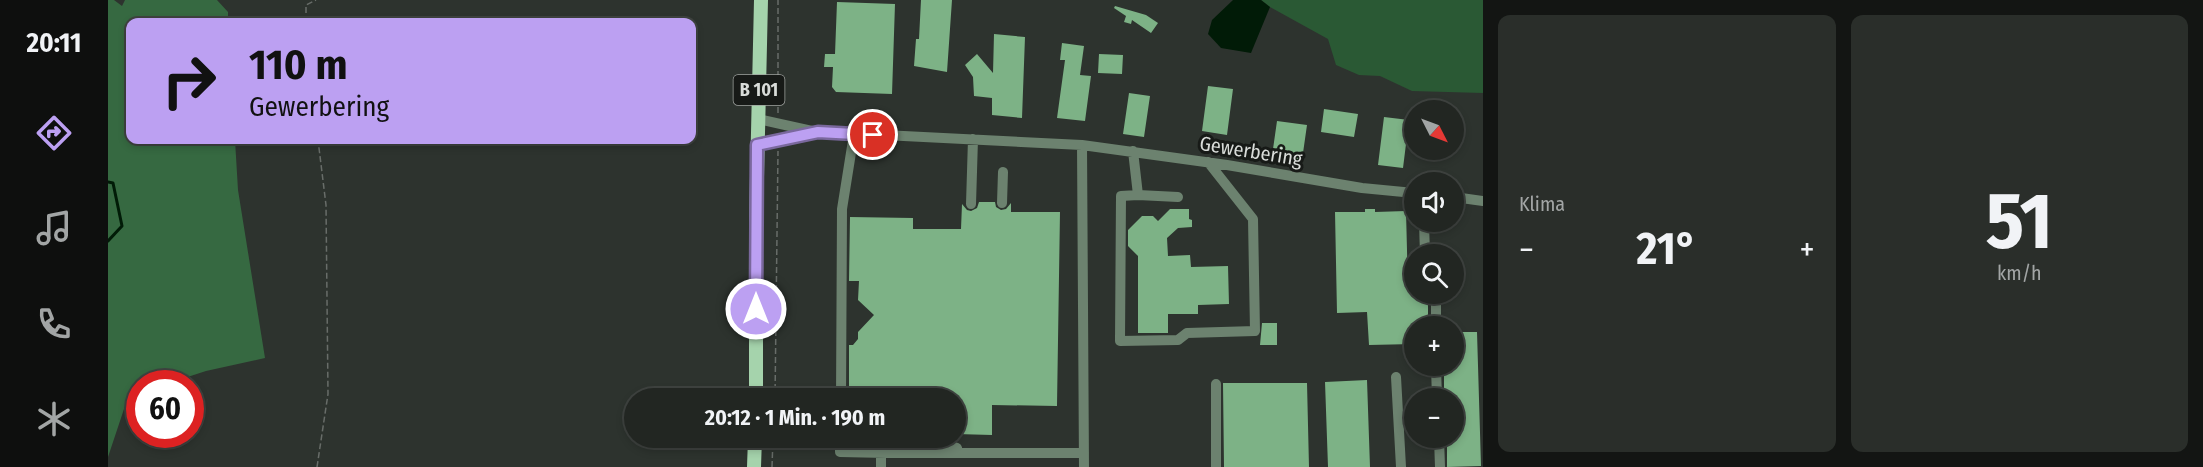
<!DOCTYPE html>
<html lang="de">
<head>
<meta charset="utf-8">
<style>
	:root { --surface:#222622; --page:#2a2e2a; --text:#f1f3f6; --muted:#a2a5a5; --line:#3f4340; --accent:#bca0f2 }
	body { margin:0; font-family:"Fira Sans Condensed",sans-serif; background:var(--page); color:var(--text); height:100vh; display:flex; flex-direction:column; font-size:22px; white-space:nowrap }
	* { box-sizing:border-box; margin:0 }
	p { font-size:20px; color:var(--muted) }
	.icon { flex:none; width:33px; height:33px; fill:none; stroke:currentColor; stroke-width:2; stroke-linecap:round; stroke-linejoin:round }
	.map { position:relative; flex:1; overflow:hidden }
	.panel { display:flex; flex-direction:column; gap:15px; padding:15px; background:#131513; width:720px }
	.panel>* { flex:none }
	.hud { position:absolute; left:18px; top:18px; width:570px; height:126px; border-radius:12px; box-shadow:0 3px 9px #0003,0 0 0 2px var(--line); background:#bca0f2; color:#111; overflow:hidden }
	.needle { width:39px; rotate:132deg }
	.fabs { position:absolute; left:1296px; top:100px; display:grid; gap:12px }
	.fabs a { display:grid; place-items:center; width:60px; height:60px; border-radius:50%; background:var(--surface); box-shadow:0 3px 9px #0003,0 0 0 2px var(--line); font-size:30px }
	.speed { position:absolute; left:18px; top:370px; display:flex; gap:12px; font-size:30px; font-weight:700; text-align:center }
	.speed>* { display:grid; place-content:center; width:78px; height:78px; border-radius:50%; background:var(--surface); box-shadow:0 3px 9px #0003,0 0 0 2px var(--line); line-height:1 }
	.speed .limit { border:9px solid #d22; background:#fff; color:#111 }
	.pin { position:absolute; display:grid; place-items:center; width:51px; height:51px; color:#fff; margin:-26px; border:3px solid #fff; border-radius:50%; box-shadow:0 2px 6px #0007 }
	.me { position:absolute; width:66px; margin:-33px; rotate:0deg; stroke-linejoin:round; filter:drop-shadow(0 0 4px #0008) }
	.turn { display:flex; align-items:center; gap:21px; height:126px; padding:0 24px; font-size:27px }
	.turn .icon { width:78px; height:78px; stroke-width:2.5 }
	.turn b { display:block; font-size:42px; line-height:51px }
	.big { font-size:45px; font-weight:700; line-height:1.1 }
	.panel .widget { flex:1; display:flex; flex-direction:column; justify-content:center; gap:9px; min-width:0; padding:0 21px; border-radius:12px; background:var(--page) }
	.panel .dial { align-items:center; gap:0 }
	.dial b { font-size:78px; line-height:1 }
	.heat { display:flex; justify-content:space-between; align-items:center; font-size:33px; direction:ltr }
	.panel .tiles { flex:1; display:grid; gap:15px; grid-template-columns:repeat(2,1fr) }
	.trip { position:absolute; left:516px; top:388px; width:342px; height:60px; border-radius:30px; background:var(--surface); box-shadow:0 3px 9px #0003,0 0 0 2px var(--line); font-weight:700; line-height:60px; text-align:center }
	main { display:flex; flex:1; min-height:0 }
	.dock { display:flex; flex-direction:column; width:108px; justify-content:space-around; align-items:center; background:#0e0f0e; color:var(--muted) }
	.dock .icon { width:42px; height:42px }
	.dock .active { color:var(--accent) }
	.dock b { font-size:27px; color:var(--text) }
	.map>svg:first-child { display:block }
</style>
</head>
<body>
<main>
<nav class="dock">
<b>20:11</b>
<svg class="icon active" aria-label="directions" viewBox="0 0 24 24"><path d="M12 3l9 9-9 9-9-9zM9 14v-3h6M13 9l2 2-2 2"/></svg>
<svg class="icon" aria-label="music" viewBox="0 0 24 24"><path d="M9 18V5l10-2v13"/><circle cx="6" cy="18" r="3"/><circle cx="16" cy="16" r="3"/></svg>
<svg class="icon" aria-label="phone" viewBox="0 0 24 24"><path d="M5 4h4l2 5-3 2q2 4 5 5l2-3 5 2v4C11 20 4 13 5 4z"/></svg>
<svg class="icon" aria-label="climate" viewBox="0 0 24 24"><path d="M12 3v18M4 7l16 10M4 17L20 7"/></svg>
</nav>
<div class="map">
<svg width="1375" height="467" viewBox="0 0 1375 467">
	<rect width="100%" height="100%" fill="#2d332e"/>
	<path fill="#2a5934" d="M 1153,0 L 1375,0 L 1375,93 L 1304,91 L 1272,76 L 1251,75 L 1228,65 L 1220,39 L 1162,7 Z"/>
	<path fill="#366941" d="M 0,0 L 6,0 L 14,6 L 17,0 L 109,0 L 120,12 L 120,22 L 22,22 L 22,140 L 127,140 L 130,190 L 157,358 L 98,371 L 58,384 L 32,384 L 31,396 L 18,403 L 0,457 Z"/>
	<path fill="#011b07" d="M 1125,0 L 1153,0 L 1162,7 L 1143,53 L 1113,48 L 1100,34 L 1104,20 Z"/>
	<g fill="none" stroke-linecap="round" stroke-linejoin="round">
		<path stroke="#011b07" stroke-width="3" d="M 0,182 L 5,183 L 14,226 L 0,241"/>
	</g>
	<path fill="#7db286" d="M 813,0 L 844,0 L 839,72 L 806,66 L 808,39 L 811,39 Z
		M 729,2 L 787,4 L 784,94 L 728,92 L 724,87 L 725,67 L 716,67 L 717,54 L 727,54 Z
		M 1007,6 L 1038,15 L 1050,23 L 1043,33 L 1024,20 L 1023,24 L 1016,22 L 1018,16 L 1006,8 Z
		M 886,34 L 917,37 L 914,118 L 884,115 L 884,98 L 866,96 L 865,77 L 857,65 L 869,54 L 885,73 Z
		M 954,43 L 976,46 L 972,75 L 983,76 L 977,121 L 949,118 L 957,60 L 952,60 Z
		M 991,54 L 1015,55 L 1014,74 L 990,73 Z
		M 1100,86 L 1125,89 L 1119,135 L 1094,131 Z
		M 1021,93 L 1042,96 L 1036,137 L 1015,134 Z
		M 1216,109 L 1250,114 L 1246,137 L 1213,132 Z
		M 1276,117 L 1301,120 L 1295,168 L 1270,165 Z
		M 1169,121 L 1199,125 L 1194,160 L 1164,156 Z
		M 871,202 L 887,202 L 888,207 L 893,210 L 898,209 L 903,203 L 903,212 L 952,212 L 949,406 L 884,405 L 884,435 L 848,434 L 848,399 L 741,399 L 741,345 L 745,345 L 750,339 L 750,332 L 766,315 L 750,300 L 751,281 L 741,281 L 742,217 L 805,218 L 805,229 L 853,229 L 854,204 L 859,210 L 863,211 L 869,208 Z
		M 1062,209 L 1081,209 L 1081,219 L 1084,220 L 1084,227 L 1070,228 L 1059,238 L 1060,256 L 1082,255 L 1083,267 L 1120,266 L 1121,304 L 1090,305 L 1090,314 L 1060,314 L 1060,333 L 1030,333 L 1030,256 L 1020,246 L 1020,230 L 1034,216 L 1045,216 L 1050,221 Z
		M 1257,209 L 1267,209 L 1267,212 L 1298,211 L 1300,289 L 1306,288 L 1306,294 L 1320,294 L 1320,320 L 1323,325 L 1323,327 L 1306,327 L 1306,344 L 1261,345 L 1259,312 L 1229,313 L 1227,212 L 1257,212 Z
		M 1154,323 L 1169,323 L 1169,345 L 1152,345 Z
		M 1346,332 L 1369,332 L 1373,466 L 1339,467 L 1339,438 L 1346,438 L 1346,399 L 1336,399 L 1336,366 L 1346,366 Z
		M 1259,380 L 1262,467 L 1220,467 L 1217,382 Z
		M 1115,383 L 1199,383 L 1201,467 L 1116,467 Z"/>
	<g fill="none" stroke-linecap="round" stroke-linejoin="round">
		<path stroke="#686d69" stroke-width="1.5" stroke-dasharray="6 3" stroke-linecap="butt" d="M 198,22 L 198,5 L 208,0
			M 670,113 L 670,0
			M 667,399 L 670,151
			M 209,467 L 220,394 L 218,205 L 210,140
			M 664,467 L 665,438"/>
		<path stroke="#6c826f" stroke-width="10" d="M 650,119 L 704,131
			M 649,145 L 693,134 L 716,132 L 974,145 L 1119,165 L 1254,188 L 1306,193
			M 974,145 L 976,467
			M 1025,151 L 1030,195 L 1013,196 L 1012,341 L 1070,340 L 1079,333 L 1147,331 L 1145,219 L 1100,162
			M 1030,195 L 1070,197
			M 1346,197 L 1375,201
			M 894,203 L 895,172
			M 863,204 L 865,139
			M 1316,222 L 1317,255
			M 1328,320 L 1328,294
			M 1328,366 L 1329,399
			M 1288,377 L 1293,467
			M 1108,384 L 1108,467
			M 733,399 L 734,209 L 746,134
			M 732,438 L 732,452 L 779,453 L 976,453
			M 821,438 L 849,448 L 850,453
			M 1331,438 L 1332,467
			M 773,467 L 773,453"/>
		<path stroke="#a5d3ac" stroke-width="14" d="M 648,399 L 648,221 L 653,0
			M 646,467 L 647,438"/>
	</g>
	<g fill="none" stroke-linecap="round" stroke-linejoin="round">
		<g stroke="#7a689d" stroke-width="15">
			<path id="route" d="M 648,309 L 649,145 L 710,132 L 765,135"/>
		</g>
		<use href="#route" stroke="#bca0f2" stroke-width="10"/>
	</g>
	<g text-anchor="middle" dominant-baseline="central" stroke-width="6" stroke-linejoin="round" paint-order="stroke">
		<rect fill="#171a17" stroke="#9fa29f" stroke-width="1.5" x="625.5" y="75" width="51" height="30" rx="4.5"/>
		<g font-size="18" font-weight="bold" fill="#d9dcd9">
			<text x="651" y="90">B 101</text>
		</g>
		<g font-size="20" fill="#d9dcd9" stroke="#171a17">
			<text transform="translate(1143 151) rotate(9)">Gewerbering</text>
		</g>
	</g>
</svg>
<div class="fabs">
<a><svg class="needle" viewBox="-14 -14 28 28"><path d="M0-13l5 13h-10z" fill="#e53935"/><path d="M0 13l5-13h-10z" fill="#a2a5a5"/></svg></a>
<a><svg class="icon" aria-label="sound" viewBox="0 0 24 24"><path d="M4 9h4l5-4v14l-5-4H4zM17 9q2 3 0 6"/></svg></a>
<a><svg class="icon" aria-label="search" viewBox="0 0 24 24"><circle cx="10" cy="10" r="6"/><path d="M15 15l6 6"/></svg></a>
<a>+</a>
<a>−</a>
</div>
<div class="speed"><div class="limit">60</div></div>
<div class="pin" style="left:765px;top:135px;background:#d93025"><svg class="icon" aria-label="arrive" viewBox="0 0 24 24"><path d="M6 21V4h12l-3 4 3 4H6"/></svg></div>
<svg class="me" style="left:648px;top:309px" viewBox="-20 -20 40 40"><circle r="17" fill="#bca0f2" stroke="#fff" stroke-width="3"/><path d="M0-11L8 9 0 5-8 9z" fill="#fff"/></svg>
<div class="trip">20:12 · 1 Min. · 190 m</div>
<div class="hud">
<div class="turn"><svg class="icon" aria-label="right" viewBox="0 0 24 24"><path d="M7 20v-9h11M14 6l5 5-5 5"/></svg><div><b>110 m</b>Gewerbering</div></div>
</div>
</div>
<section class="panel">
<div class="tiles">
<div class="widget"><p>Klima</p>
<div class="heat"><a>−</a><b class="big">21°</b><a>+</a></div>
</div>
<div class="widget dial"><b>51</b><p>km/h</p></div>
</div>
</section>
</main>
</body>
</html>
